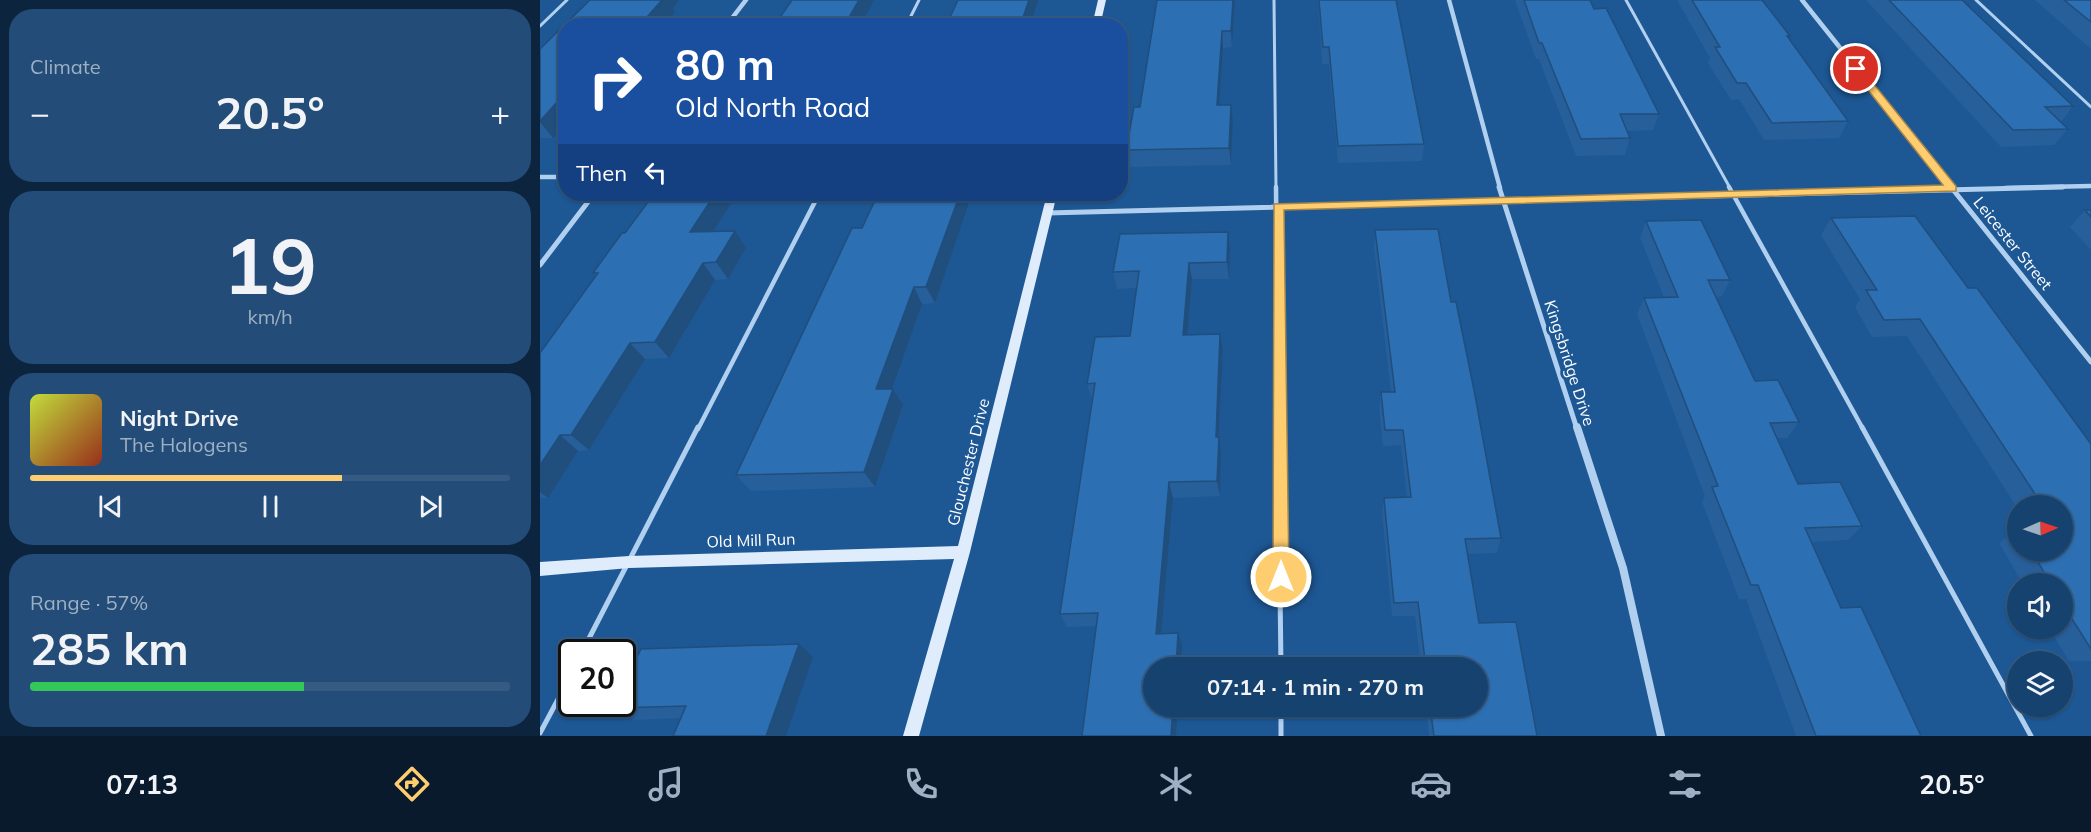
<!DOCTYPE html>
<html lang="en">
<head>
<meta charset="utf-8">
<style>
	:root { --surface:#164270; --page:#234d78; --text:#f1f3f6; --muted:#9eb0c3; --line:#355b83; --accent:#fecd70 }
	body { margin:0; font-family:Mulish,sans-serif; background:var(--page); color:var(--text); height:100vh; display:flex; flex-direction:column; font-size:22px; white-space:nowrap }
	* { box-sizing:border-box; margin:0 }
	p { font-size:20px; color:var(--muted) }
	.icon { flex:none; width:33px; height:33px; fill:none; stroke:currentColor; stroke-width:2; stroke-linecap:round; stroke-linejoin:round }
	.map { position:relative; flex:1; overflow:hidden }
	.panel { display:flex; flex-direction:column; gap:9px; padding:9px; background:#0c243e; width:540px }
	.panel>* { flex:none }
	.top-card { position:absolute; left:18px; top:18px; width:570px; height:183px; border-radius:24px; box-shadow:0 2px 4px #0004,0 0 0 2px var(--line); background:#1a4fa0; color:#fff; overflow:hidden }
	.needle { width:39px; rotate:88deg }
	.tools { position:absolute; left:1467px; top:495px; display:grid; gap:12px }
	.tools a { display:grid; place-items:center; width:66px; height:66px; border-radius:50%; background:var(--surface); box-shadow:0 2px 4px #0004,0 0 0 2px var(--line); font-size:30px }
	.speed { position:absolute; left:18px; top:639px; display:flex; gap:12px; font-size:30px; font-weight:700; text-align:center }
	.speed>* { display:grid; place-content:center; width:78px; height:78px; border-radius:50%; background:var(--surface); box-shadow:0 2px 4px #0004,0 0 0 2px var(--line); line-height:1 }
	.speed .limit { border:3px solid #111; border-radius:9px; background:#fff; color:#111 }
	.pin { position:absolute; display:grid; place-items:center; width:51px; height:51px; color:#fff; margin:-26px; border:3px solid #fff; border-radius:50%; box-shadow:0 2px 6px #0007 }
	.me { position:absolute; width:66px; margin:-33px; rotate:0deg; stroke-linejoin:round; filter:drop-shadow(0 0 4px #0008) }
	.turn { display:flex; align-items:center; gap:21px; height:126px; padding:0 18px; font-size:27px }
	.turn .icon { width:78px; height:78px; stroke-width:2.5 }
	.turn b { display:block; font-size:42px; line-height:51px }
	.then { display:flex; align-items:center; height:57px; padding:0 18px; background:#0003; gap:12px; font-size:22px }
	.big { font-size:45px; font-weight:700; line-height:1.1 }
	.panel .card { flex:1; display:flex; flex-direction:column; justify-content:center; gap:9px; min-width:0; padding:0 21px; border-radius:24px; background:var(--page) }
	.panel .dial { align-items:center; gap:0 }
	.dial b { font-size:78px; line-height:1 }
	.song { display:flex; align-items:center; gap:18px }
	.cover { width:72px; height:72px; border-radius:9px; background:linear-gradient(135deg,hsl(70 70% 55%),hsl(10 70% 35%)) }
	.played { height:6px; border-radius:3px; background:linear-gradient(90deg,var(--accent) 65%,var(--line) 65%) }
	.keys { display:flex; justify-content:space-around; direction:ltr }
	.heat { display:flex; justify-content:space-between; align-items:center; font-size:33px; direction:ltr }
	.charge { height:9px; border-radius:4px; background:linear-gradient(90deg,#34c759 57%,var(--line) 0) }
	.trip { position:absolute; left:603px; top:657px; width:345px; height:60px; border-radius:30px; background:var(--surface); box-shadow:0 2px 4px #0004,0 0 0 2px var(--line); font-weight:700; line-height:60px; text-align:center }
	.tabs { display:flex; height:96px; justify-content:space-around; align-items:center; background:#091a2d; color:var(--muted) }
	.tabs .icon { width:42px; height:42px }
	.tabs .selected { color:var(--accent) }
	.tabs b { font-size:27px; color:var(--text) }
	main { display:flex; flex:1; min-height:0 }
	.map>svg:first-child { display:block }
</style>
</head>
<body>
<main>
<section class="panel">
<div class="card"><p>Climate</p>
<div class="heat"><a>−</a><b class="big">20.5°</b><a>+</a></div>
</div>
<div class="card dial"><b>19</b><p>km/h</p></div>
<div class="card">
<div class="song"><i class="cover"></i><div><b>Night Drive</b><p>The Halogens</p></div></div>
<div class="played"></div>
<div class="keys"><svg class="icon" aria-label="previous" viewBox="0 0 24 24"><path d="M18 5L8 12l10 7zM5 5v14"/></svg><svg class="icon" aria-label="pause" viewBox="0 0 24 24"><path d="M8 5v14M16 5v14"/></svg><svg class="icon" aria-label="next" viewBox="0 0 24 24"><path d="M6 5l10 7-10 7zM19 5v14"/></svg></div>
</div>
<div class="card"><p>Range · 57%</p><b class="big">285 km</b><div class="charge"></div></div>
</section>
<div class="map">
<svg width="1551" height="736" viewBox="0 0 1551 736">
	<rect width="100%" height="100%" fill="#1d5895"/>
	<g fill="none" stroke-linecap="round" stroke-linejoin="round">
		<path stroke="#b1d0ef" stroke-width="3" d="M 734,0 L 736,188
			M 1086,0 L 1190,188
			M 1436,0 L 1551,107
			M 0,26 L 27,0
			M 366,26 L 379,0"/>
		<path stroke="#b1d0ef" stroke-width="4.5" d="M 736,187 L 738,429
			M 1189,187 L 1323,429
			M 158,429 L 279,194"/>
		<path stroke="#b1d0ef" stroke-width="5" d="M 738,427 L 741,668
			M 1322,427 L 1491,736
			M 42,652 L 158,427
			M 741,706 L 741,736
			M 0,733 L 32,673"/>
		<path stroke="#b1d0ef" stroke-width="4.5" d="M 909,0 L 960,188
			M 1262,0 L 1412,188
			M 186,26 L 206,0
			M 0,177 L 26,177
			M 1465,188 L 1551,186"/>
		<path stroke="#b1d0ef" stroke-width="5" d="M 959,187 L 1037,429
			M 1411,187 L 1551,362
			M 507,213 L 1523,187
			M 0,265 L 54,194"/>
		<path stroke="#b1d0ef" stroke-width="8" d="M 1037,427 L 1083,568 L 1121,736"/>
		<path fill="#deecfb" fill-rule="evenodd" d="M 558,0 L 566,0 L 560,26 L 552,26 Z
			M 507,194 L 517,194 L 430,552 L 379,736 L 363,736 L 414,559 L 89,568 L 0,576 L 0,562 L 89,556 L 418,546 Z"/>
	</g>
	<path fill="#275f9a" d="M 50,0 L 139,0 L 133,8 L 135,12 L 123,26 L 26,26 L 26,123 L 13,138 L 0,138 L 0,49 Z
		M 695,0 L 692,47 L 683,48 L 679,105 L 693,122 L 691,165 L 589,167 L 586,150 L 600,107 Z
		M 778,0 L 856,0 L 884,144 L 882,161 L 798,163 L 789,64 L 782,64 Z
		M 975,0 L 1050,0 L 1054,9 L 1119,114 L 1113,130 L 1087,131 L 1090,138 L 1085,155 L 1036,156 L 999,59 L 996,59 Z
		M 1137,0 L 1222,0 L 1250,36 L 1249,38 L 1308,121 L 1299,138 L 1224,140 L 1199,99 L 1191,100 L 1168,63 L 1170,58 Z
		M 1326,0 L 1422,0 L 1533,106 L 1521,122 L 1528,129 L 1514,145 L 1461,147 Z
		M 1495,0 L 1551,0 L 1551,49 Z
		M 114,194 L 197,194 L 173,231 L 206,248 L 188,279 L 175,280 L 129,358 L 105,359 L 49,450 L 38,451 L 8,498 L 0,498 L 0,353 L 56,276 L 53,273 L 85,233 Z
		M 338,194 L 432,194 L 395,303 L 382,304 L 352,389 L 353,389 L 363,405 L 335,487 L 211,491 L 196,475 L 322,228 Z
		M 1545,210 L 1551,210 L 1551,250 L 1530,227 Z
		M 1291,218 L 1428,288 L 1551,444 L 1551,661 L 1529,661 L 1509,628 L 1522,628 L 1522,584 L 1483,584 L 1459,543 L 1478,528 L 1478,550 L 1522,550 L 1522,506 L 1478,506 L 1478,509 L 1367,336 L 1332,337 L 1315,307 L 1320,299 L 1281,235 Z
		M 1106,221 L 1190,280 L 1182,296 L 1176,297 L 1215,381 L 1259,422 L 1247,438 L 1237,438 L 1258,484 L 1322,526 L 1308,540 L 1271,542 L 1301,608 L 1381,736 L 1256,736 L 1206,599 L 1199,599 L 1162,502 L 1165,496 L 1097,314 L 1104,298 L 1124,297 L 1100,238 Z
		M 835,230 L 911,302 L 961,538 L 957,553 L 927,554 L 939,623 L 997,736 L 889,736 L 886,706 L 938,706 L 938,668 L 881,668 L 875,616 L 852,616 L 842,513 L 844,498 L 867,497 L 861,445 L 843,446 L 839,408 L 841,392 L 851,392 L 834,247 Z
		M 688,232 L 690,249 L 689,279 L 652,279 L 647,335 L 683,350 L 679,437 L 681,453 L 680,496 L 633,498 L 621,634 L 642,646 L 556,626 L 527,627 L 520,614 L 552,399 L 547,384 L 590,336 L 597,288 L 577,289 L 573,272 Z
		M 273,657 L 246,736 L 133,736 L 141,718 L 94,720 L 73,708 Z"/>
	<path fill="#204e7d" d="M 121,0 L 139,0 L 133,8 L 135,12 L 123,26 L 99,26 Z
		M 319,0 L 334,0 L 320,26 L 304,26 Z
		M 489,0 L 498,0 L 490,26 L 480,26 Z
		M 693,0 L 695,0 L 692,47 L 691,31 Z
		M 682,31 L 683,48 L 678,122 L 677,105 Z
		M 26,92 L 26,123 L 13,138 L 0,122 L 0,121 Z
		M 691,105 L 693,122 L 691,165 L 689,148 Z
		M 175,194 L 197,194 L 162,249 L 150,232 Z
		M 420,194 L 432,194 L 395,303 L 386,287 Z
		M 195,231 L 206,248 L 188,279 L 176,262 Z
		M 688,232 L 690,249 L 689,279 L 687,262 Z
		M 163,263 L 175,280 L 129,358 L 115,342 Z
		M 649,263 L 652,279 L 646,351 L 643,335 Z
		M 374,287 L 382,304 L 346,406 L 336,389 Z
		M 680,334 L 683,350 L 678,453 L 676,437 Z
		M 90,343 L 105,359 L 49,450 L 31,435 Z
		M 353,389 L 363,405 L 335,487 L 324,472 Z
		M 20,435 L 38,451 L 8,498 L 0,492 L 0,465 Z
		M 679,437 L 681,453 L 680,496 L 677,481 Z
		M 629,482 L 633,498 L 620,647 L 616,634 Z
		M 638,633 L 642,646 L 641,668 L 636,668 Z
		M 259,644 L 273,657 L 246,736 L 226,736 Z
		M 633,706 L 638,706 L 636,736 L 631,736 Z"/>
	<path fill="#2d6fb3" stroke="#204e7d" stroke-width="1.5" d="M 50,0 L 122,0 L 99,26 L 26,26 L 26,92 L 0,121 L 0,49 Z
		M 252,0 L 319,0 L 304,26 L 234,26 Z
		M 418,0 L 489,0 L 480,26 L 406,26 Z
		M 617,0 L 693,0 L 691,31 L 682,31 L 677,105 L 691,105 L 689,148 L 586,150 L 594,107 L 600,107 Z
		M 779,0 L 856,0 L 884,144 L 798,146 L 789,47 L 783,47 Z
		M 984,0 L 1050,0 L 1054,9 L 1066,8 L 1119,114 L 1080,114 L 1090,138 L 1041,139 L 1002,43 L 999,43 Z
		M 1152,0 L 1222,0 L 1250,36 L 1247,36 L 1308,121 L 1232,123 L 1206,83 L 1197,83 L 1175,47 L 1180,47 Z
		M 1349,0 L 1422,0 L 1533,106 L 1505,107 L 1528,129 L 1473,130 Z
		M 1524,0 L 1551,0 L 1551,22 Z
		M 114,194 L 175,194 L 150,232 L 195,231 L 176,262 L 163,263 L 115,342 L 90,343 L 31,435 L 20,435 L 0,465 L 0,353 L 58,273 L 53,273 L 82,233 L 85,233 Z
		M 338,194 L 420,194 L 386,287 L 374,287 L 336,389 L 353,389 L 324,472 L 196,475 L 312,228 L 322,228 Z
		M 1545,210 L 1551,210 L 1551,217 Z
		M 1375,216 L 1428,288 L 1437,288 L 1551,444 L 1551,649 L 1522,603 L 1522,584 L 1511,584 L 1491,550 L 1522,550 L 1522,506 L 1503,506 L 1380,319 L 1344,320 L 1326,290 L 1337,290 L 1291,218 Z
		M 1161,220 L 1190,280 L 1168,280 L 1215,381 L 1238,380 L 1259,422 L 1230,423 L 1258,484 L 1300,482 L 1322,526 L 1265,528 L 1301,608 L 1321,607 L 1381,736 L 1276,736 L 1218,585 L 1211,585 L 1172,487 L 1178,486 L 1104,298 L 1138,297 L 1106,221 Z
		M 898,229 L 911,302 L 916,302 L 934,390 L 961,538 L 925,539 L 939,623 L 976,622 L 997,736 L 894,736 L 890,706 L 938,706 L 938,668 L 886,668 L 878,602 L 854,603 L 844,498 L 871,497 L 863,430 L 845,430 L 841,392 L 855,392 L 835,230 Z
		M 688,232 L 687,262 L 649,263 L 643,335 L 680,334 L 676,437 L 679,437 L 677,481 L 629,482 L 616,634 L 638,633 L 636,668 L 614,668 L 614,706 L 633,706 L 631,736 L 542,736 L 558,613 L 520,614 L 555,383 L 547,384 L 555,337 L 590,336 L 599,271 L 573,272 L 580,234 Z
		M 259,644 L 226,736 L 133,736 L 146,706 L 73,708 L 76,704 L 82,704 L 82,689 L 101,649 Z"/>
	<path fill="#fecd70" stroke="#a58549" stroke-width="1.5" d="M 1313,67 L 1320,67 L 1416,186 L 1416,191 L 744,210 L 749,577 L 747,582 L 741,584 L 735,582 L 733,577 L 734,204 L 1403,185 L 1313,71 Z"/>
	<g text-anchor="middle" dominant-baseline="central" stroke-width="6" stroke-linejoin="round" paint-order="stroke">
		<g font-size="16" fill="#fff" stroke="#1d5895">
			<text transform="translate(1473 243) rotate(51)">Leicester Street</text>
			<text transform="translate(1030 363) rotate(72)">Kingsbridge Drive</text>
			<text transform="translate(428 462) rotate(-76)">Glouchester Drive</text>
			<text transform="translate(211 540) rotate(-2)">Old Mill Run</text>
		</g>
	</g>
</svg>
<div class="tools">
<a><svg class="needle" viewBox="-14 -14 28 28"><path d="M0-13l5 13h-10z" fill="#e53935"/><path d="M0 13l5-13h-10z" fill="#9eb0c3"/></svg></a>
<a><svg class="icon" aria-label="sound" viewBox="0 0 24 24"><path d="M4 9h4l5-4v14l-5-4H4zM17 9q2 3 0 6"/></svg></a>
<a><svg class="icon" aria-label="layers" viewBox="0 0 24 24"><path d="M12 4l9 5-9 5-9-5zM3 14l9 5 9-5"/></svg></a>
</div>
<div class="speed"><div class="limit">20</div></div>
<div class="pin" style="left:1316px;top:69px;background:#d93025"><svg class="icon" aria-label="arrive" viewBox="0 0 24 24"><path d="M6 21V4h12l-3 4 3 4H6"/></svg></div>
<svg class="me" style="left:741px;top:577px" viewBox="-20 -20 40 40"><circle r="17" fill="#fecd70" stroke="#fff" stroke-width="3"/><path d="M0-11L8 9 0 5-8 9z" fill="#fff"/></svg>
<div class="trip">07:14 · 1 min · 270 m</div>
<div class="top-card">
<div class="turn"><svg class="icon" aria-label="right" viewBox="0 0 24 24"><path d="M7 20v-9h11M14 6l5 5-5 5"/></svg><div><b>80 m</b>Old North Road</div></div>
<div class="then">Then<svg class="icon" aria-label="left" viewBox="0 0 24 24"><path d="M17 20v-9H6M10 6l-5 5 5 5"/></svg></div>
</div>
</div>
</main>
<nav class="tabs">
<b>07:13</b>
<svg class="icon selected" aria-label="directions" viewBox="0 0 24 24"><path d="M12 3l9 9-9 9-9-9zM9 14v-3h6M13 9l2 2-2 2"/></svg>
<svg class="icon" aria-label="music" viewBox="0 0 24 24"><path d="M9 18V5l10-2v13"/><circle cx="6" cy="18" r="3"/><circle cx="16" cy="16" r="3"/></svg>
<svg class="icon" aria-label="phone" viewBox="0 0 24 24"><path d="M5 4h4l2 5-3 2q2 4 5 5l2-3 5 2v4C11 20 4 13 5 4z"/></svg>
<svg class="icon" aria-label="climate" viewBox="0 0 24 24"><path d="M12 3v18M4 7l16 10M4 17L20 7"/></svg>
<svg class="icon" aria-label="car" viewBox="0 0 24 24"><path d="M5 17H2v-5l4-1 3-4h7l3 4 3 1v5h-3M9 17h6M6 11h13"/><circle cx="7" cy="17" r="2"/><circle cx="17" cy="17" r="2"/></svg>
<svg class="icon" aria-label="filters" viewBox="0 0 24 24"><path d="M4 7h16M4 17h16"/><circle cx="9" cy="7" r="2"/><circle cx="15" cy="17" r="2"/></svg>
<b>20.5°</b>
</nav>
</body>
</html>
